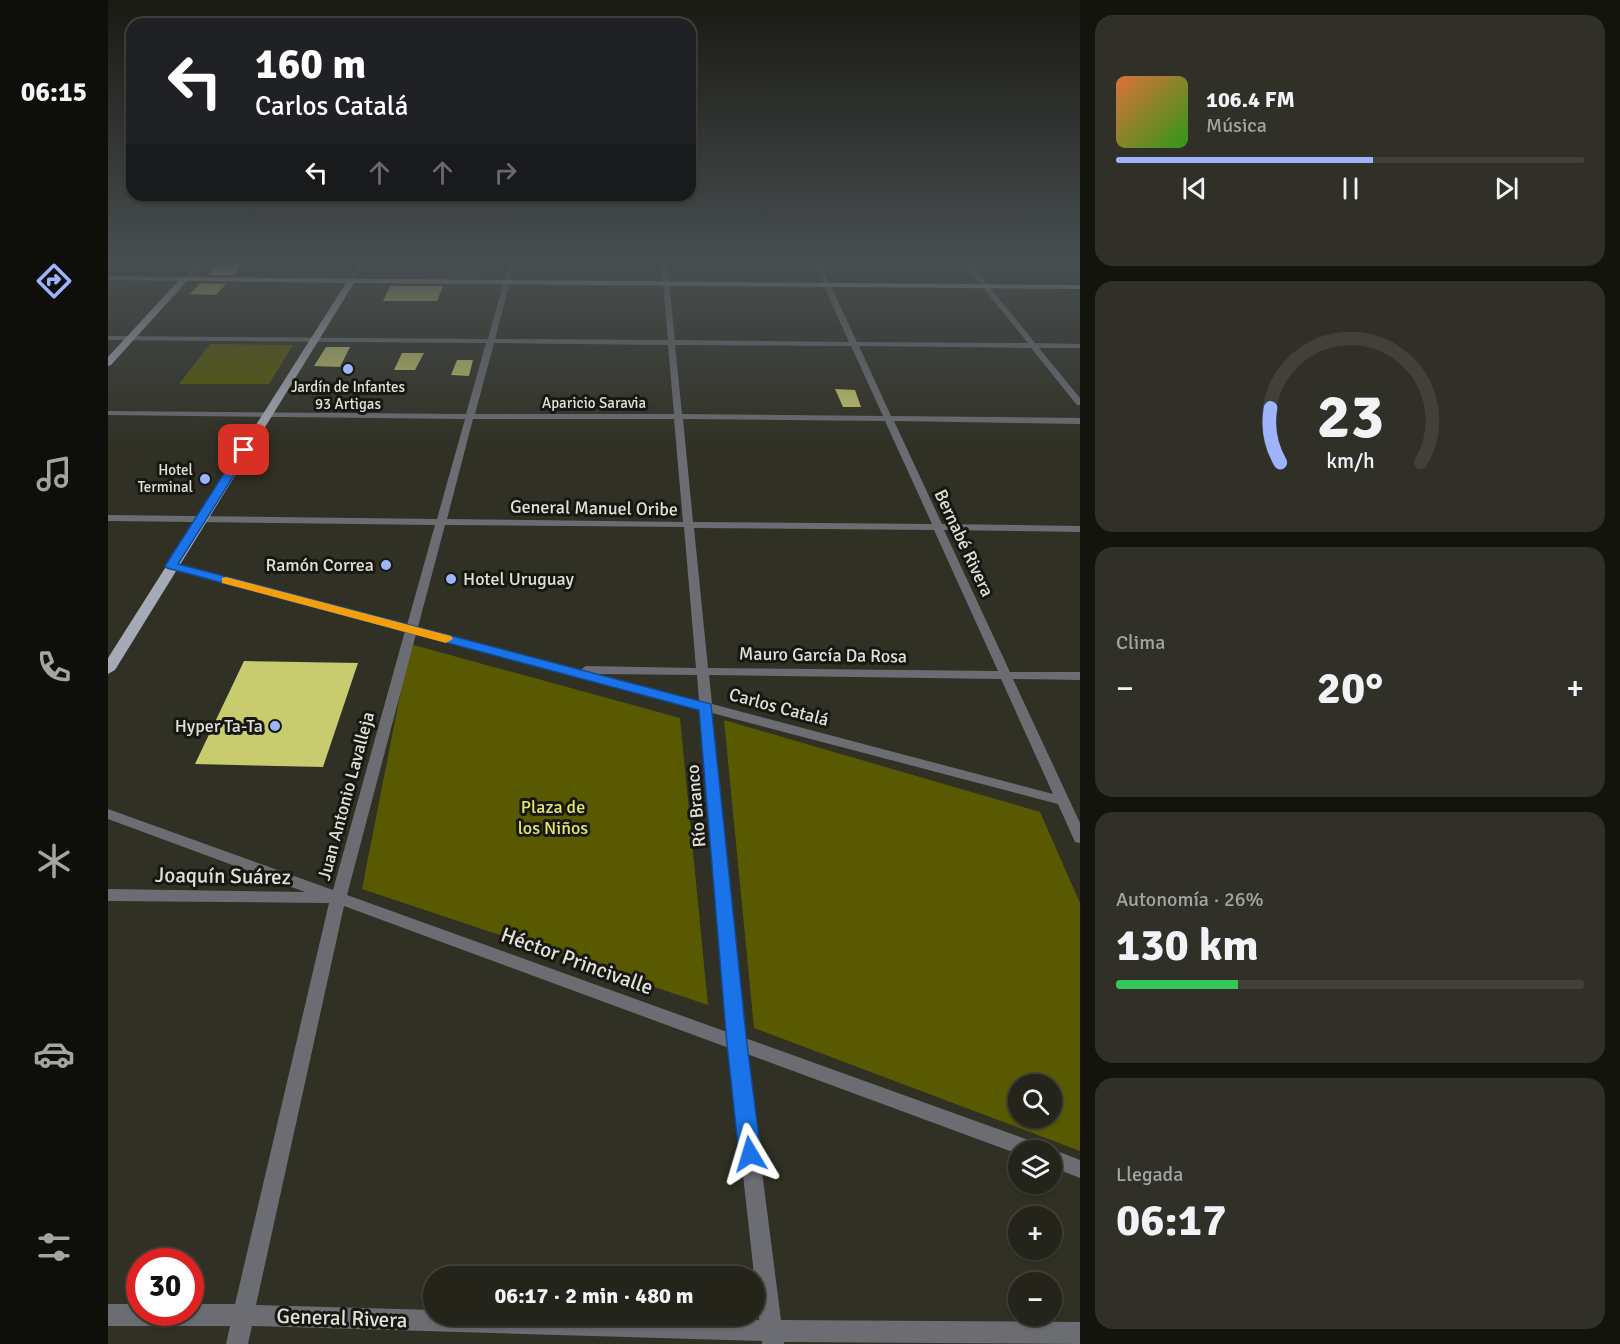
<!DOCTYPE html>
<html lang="es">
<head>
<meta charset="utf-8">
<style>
	:root { --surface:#24241b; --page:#303028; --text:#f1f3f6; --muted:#a3a4a3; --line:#41413a; --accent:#9db4fd }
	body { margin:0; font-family:Signika,sans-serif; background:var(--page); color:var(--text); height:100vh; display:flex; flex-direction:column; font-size:22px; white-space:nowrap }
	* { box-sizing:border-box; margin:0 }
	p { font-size:20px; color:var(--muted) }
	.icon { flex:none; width:33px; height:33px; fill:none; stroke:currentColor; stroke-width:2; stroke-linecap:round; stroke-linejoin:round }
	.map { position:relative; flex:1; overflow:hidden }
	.details { display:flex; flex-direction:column; gap:15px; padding:15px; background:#14140f; width:540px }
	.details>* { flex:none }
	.top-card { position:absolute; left:18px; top:18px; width:570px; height:183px; border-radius:18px; box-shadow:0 2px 4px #0004,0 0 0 2px var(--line); background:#202124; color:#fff; overflow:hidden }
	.controls { position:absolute; left:900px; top:1074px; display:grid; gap:12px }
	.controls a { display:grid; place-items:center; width:54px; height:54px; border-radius:50%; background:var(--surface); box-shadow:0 2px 4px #0004,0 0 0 2px var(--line); font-size:30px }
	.speed { position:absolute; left:18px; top:1248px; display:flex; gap:12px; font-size:30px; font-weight:700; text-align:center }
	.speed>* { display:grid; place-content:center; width:78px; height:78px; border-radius:50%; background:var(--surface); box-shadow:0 2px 4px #0004,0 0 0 2px var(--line); line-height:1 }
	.speed .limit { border:9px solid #d22; background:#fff; color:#111 }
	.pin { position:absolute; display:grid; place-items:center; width:51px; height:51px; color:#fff; margin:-26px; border-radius:12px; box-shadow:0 3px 9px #0006 }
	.me { position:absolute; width:66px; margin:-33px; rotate:353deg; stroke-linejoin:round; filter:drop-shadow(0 0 4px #0008) }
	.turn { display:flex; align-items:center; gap:21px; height:126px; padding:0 30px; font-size:27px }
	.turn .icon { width:78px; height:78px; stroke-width:2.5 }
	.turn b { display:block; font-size:42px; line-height:51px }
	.lanes { display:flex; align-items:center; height:57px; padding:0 30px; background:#0003; justify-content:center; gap:30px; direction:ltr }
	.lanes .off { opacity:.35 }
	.big { font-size:45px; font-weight:700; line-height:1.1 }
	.details .card { flex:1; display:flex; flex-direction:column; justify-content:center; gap:9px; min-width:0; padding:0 21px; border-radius:18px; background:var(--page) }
	.details .dial { align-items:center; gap:0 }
	.dial svg { height:156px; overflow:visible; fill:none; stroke:var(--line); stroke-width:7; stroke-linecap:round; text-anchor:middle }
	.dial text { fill:var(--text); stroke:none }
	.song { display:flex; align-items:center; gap:18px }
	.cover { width:72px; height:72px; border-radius:9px; background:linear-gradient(135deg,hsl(20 70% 55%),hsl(110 70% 35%)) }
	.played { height:6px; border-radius:3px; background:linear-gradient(90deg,var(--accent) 55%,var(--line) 55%) }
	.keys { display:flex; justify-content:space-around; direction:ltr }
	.heat { display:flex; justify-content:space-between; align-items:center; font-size:33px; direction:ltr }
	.charge { height:9px; border-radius:4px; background:linear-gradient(90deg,#34c759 26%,var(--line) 0) }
	.trip { position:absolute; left:315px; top:1266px; width:342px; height:60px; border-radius:30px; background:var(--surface); box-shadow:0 2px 4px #0004,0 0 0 2px var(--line); font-weight:700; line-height:60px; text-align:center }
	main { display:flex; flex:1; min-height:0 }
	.menu { display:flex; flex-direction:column; width:108px; justify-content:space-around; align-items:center; background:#0e0e0b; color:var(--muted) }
	.menu .icon { width:42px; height:42px }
	.menu .active { color:var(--accent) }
	.menu b { font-size:27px; color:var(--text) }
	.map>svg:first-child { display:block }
</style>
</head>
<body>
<main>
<nav class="menu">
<b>06:15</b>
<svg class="icon active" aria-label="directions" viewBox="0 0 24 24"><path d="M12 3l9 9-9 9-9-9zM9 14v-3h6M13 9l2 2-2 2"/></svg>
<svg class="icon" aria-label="music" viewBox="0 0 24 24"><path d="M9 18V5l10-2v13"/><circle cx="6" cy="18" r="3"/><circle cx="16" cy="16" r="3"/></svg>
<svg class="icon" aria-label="phone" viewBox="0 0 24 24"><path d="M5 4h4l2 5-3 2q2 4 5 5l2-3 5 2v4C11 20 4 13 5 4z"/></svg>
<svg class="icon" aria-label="climate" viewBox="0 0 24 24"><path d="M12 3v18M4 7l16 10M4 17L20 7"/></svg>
<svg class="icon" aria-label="car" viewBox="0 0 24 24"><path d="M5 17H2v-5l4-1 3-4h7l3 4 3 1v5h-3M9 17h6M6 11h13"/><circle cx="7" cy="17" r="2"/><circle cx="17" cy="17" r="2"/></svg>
<svg class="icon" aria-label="filters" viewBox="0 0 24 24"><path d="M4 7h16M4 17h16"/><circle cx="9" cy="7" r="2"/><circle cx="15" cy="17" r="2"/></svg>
</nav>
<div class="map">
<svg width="972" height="1344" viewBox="0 0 972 1344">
	<rect width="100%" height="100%" fill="#303024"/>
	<path fill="#585900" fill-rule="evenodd" d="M 102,344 L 182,345 L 185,345 L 161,384 L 71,384 Z
		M 302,644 L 572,718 L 600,1005 L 254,889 Z
		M 616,720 L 932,812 L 972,903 L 972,1151 L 646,1028 ZM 944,1084 L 944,1118 L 910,1118 L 910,1084 Z"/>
	<path fill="#c8cb6e" d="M 110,264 L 134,264 L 126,275 L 100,275 Z
		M 92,283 L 118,284 L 108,295 L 82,294 Z
		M 282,286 L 335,286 L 329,301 L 275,301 Z
		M 218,347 L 242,347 L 232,367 L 206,366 Z
		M 294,353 L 316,353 L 307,370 L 286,370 Z
		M 349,360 L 365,360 L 361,376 L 343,375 Z
		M 727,389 L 747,390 L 753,407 L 735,407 Z
		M 136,661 L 250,663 L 215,767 L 87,764 Z"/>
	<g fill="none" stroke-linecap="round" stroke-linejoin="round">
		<path fill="#6b6d73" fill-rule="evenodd" d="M 91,263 L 98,263 L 79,280 L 75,280 L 75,278 Z
			M 250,263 L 256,263 L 245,282 L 241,282 Z
			M 401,263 L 407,263 L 387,339 L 560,340 L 553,263 L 559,263 L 567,340 L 741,342 L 706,263 L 712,263 L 749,342 L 920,343 L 855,263 L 862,263 L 927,343 L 972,344 L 972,348 L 931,348 L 972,398 L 972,405 L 969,405 L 923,348 L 751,346 L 783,416 L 972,418 L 972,424 L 786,421 L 834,524 L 972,526 L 972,532 L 836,530 L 902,672 L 972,672 L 972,680 L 905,679 L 972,823 L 972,843 L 967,842 L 950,804 L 604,713 L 637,1038 L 923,1141 L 930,1144 L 932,1150 L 910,1150 L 910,1154 L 639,1054 L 673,1320 L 972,1322 L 972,1344 L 676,1342 L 676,1344 L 654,1344 L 654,1341 L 144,1326 L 140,1344 L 118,1344 L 122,1326 L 0,1326 L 0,1304 L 32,1304 L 32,1312 L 82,1312 L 82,1304 L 127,1304 L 221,903 L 0,901 L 0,889 L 197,892 L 0,819 L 0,809 L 225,890 L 297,631 L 59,568 L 58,566 L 63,563 L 299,625 L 327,525 L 0,521 L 0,515 L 329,519 L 357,419 L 0,415 L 0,411 L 358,414 L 378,343 L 0,340 L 0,336 L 380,339 ZM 386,343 L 560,345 L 566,414 L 367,414 ZM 567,345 L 743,346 L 775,416 L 574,414 ZM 365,419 L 566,419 L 575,522 L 339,519 ZM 575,419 L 777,421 L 824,524 L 585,522 ZM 337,525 L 576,527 L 588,668 L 478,666 L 472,670 L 310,627 ZM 586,528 L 826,530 L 890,671 L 600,668 ZM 308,634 L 592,709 L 619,1032 L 239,895 ZM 487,674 L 589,675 L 591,701 ZM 601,675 L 893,679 L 945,794 L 604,704 ZM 236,906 L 621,1048 L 651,1320 L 505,1316 L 326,1316 L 326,1310 L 148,1305 Z
			M 944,1149 L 972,1160 L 972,1178 L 944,1167 L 944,1150 L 940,1150 Z"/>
		<path fill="#8c8f99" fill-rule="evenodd" d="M 0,276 L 77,277 L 80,279 L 77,281 L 0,280 Z"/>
		<path fill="#a6aab6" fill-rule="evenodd" d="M 74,277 L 972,285 L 972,289 L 246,283 L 7,670 L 0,674 L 0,658 L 238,283 L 79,281 L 3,365 L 0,366 L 0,357 Z"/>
	</g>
	<linearGradient id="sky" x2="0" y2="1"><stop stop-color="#1a1a14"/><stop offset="0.58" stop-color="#484e50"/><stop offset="1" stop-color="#484e50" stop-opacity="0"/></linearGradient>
	<rect width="972" height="452" fill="url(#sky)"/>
	<path fill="#1a73e8" stroke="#114b97" stroke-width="1.5" d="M 136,447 L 142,450 L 70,564 L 603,704 L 639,1044 L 653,1154 L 650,1161 L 642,1164 L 635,1161 L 631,1154 L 619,1044 L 591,710 L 59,568 L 57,566 L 131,450 Z"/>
	<path fill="#f59e0b" d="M 118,577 L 343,636 L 345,639 L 338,643 L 114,583 L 114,578 Z"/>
	<g fill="#9db4fd" stroke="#171812" stroke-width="2">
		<circle cx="240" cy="369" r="6"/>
		<circle cx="97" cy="479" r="6"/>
		<circle cx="278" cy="565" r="6"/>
		<circle cx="343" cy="579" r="6"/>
		<circle cx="167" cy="726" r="6"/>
	</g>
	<g text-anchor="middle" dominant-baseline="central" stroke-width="6" stroke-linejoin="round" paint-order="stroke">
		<g font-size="15" fill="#e1e1d9" stroke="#171812">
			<text x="240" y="387">Jardín de Infantes<tspan x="240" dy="17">93 Artigas</tspan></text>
			<text x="85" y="470" text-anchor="end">Hotel<tspan x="85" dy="17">Terminal</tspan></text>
		</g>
		<g font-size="15" fill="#e1e1d9" stroke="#171812">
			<text x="486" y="403">Aparicio Saravia</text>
		</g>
		<g font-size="18" fill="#e1e1d9" stroke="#171812">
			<text transform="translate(486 508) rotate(1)">General Manuel Oribe</text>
			<text transform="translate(856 543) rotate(65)">Bernabé Rivera</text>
			<text transform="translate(715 655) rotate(1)">Mauro García Da Rosa</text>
			<text transform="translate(671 707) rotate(15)">Carlos Catalá</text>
			<text transform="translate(238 796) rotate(-75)">Juan Antonio Lavalleja</text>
			<text transform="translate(588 806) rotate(-95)">Río Branco</text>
		</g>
		<g font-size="18" fill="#e1e1d9" stroke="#171812" text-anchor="end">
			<text x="266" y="565">Ramón Correa</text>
			<text x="355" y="579" text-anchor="start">Hotel Uruguay</text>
			<text x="155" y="726">Hyper Ta-Ta</text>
		</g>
		<g font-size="18" fill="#e4e76b" stroke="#171812">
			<text x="445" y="807">Plaza de<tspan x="445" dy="21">los Niños</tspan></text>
		</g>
		<g font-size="21" fill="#e1e1d9" stroke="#171812">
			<text transform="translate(115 876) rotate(1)">Joaquín Suárez</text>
			<text transform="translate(469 961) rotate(20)">Héctor Princivalle</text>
			<text transform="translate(234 1318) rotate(2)">General Rivera</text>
		</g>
	</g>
</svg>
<div class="controls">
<a><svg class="icon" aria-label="search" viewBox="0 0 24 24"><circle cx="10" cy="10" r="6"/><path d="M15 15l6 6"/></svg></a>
<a><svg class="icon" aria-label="layers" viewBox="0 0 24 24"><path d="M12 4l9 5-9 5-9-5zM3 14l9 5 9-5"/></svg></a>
<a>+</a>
<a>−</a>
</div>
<div class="speed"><div class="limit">30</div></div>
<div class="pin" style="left:136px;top:450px;background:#d93025"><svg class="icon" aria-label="arrive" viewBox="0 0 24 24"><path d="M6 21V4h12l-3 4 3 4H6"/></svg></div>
<svg class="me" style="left:642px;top:1154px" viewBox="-20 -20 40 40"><path d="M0-17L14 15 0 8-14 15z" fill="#1a73e8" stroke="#fff" stroke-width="4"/></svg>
<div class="trip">06:17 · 2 min · 480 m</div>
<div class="top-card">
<div class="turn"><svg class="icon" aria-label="left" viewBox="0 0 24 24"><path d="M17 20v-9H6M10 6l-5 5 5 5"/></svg><div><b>160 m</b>Carlos Catalá</div></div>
<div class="lanes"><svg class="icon" aria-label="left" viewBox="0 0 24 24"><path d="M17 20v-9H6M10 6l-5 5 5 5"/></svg><svg class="icon off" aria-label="ahead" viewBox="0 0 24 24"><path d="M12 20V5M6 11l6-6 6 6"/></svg><svg class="icon off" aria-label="ahead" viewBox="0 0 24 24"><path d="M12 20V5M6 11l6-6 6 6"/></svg><svg class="icon off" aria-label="right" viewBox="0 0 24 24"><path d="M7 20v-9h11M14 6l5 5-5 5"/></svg></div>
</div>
</div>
<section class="details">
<div class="card">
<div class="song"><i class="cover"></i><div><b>106.4 FM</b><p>Música</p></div></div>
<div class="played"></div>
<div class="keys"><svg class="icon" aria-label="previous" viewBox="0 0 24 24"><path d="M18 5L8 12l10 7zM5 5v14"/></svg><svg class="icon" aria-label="pause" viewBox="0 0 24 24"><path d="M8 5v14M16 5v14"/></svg><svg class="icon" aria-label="next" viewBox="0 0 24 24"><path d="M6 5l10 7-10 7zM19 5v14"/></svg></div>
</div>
<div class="card dial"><svg viewBox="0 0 100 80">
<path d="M14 69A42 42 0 1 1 86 69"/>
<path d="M14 69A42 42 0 0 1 9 41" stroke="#9db4fd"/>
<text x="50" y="56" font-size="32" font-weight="700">23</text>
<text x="50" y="72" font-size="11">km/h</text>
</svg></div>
<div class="card"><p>Clima</p>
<div class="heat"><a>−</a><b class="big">20°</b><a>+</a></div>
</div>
<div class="card"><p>Autonomía · 26%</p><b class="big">130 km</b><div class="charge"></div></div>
<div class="card"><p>Llegada</p><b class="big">06:17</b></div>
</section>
</main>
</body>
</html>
